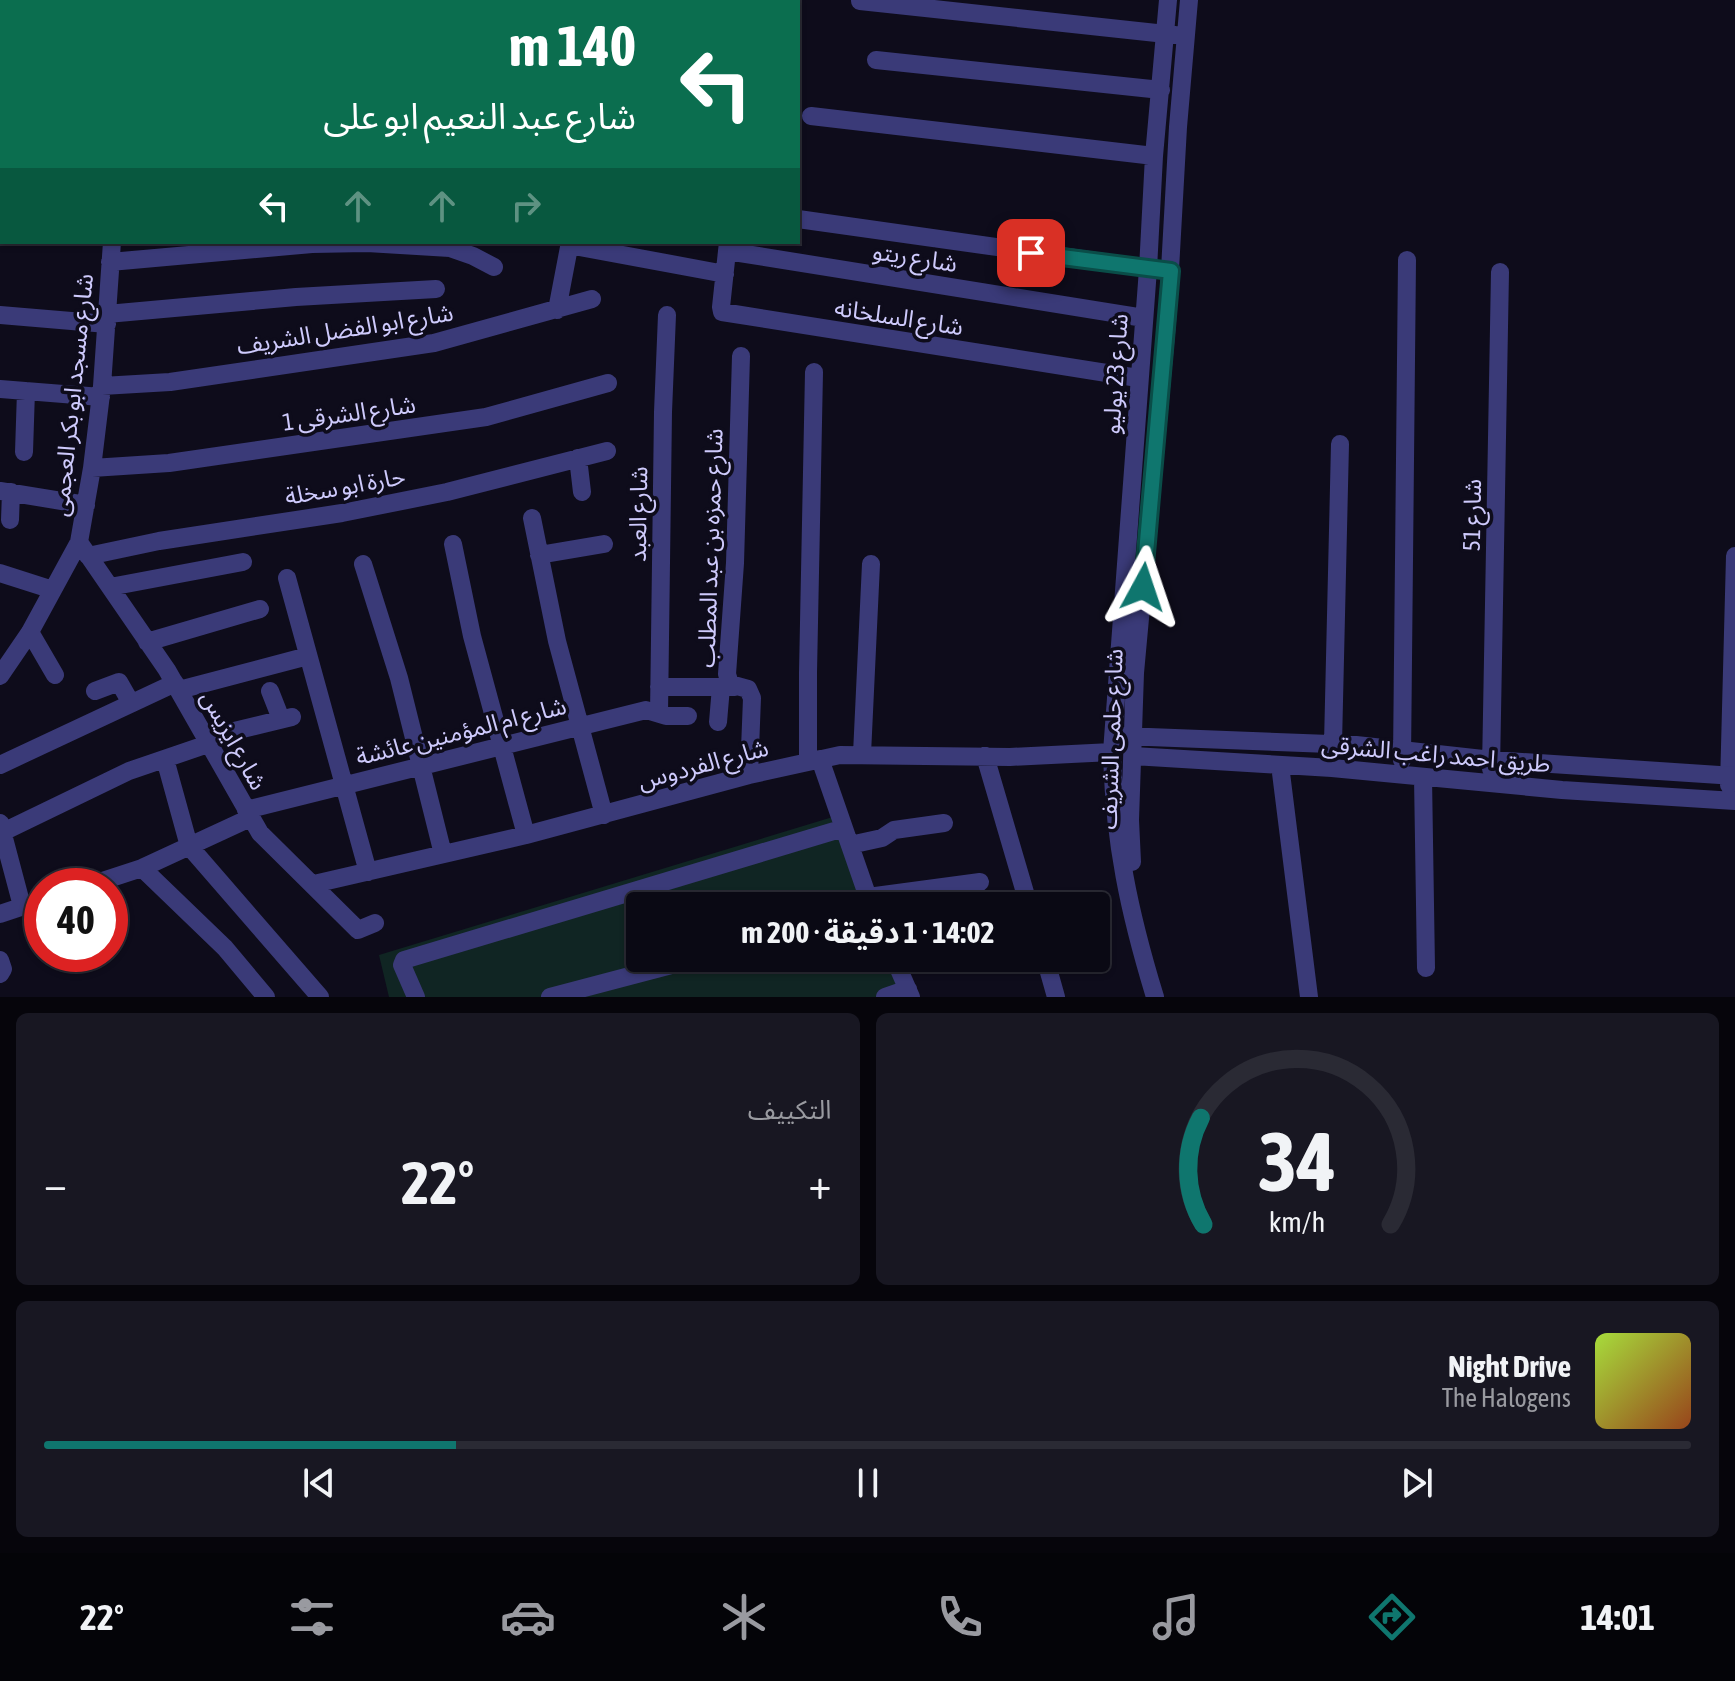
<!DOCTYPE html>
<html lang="ar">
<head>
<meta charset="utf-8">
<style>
	:root { --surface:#0a0914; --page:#181722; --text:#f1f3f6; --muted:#999aa0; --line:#2a2a34; --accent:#0f766e }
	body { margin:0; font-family:"Asap Condensed","Noto Sans Arabic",sans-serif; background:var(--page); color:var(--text); direction:rtl; height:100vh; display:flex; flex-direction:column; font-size:30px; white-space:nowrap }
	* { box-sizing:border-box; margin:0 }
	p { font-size:26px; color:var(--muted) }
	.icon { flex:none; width:44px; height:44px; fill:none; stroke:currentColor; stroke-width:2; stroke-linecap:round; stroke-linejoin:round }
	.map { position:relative; height:997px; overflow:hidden; direction:ltr }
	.side { display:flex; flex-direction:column; gap:16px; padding:16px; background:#06050b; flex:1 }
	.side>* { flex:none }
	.banner { position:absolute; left:0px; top:0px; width:800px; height:244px; box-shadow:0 2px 6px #0004,0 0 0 2px var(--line); direction:rtl; background:#0b6e4f; color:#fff; overflow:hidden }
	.speed { position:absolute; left:24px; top:868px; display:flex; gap:16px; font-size:40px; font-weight:700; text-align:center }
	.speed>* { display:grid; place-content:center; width:104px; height:104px; border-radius:50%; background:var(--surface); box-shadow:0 2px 6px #0004,0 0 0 2px var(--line); line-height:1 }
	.speed .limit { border:12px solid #d22; background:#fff; color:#111 }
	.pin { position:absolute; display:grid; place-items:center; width:68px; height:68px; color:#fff; margin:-34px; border-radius:16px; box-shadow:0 4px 12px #0006 }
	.me { position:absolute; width:88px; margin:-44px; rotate:5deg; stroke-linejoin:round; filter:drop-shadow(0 0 6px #0008) }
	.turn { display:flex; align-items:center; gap:28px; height:168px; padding:0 32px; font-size:36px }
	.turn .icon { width:104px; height:104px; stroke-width:2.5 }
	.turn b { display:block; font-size:56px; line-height:68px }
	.lanes { display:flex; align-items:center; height:76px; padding:0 32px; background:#0003; justify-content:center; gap:40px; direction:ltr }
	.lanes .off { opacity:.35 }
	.big { font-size:60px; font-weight:700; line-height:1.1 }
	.side .tile { flex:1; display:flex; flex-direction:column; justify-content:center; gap:12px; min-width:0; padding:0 28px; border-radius:12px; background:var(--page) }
	.side .dial { align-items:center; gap:0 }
	.dial svg { height:208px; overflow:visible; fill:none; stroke:var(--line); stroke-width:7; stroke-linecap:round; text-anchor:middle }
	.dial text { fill:var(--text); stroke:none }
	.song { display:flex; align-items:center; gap:24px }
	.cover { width:96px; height:96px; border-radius:12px; background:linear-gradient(135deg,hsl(80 70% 55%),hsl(20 70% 35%)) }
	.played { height:8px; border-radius:4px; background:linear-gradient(90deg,var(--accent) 25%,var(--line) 25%) }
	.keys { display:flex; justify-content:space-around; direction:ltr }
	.heat { display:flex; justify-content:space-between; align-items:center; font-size:44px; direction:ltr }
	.side .tiles { flex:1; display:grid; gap:16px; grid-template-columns:1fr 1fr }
	.tile:last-child { grid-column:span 2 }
	.trip { position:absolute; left:626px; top:892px; width:484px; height:80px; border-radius:8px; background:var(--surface); box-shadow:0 2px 6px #0004,0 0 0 2px var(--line); font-weight:700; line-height:80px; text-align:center; direction:rtl }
	.tabs { display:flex; height:128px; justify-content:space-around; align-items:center; background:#040408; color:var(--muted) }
	.tabs .icon { width:56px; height:56px }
	.tabs .active { color:var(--accent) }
	.tabs b { font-size:36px; color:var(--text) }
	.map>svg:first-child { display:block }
</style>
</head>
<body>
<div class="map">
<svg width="1735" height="997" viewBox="0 0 1735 997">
	<rect width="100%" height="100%" fill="#0e0c1b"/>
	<path fill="#102523" d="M 836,816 L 862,906 L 640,906 L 640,958 L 893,958 L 916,997 L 389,997 L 379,955 Z"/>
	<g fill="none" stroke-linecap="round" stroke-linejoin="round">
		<path stroke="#3a3a78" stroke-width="18" d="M 24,0 L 24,2
			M 76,0 L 76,2
			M 860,1 L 1175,35
			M 143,2 L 143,0
			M 266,2 L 266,0
			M 514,2 L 515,0
			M 564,2 L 564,0
			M 620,2 L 620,0
			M 685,2 L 686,0
			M 876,60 L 1161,90
			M 0,78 L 2,88
			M 811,116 L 1154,156
			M 0,138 L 2,138
			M 0,199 L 2,199
			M 798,219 L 1160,270
			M 728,242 L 721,307 L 722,312 L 1138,378
			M 569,245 L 725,274
			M 727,251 L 1144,318
			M 110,262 L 312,244 L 367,243 L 450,248 L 473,256 L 494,267
			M 557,310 L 570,242
			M 107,314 L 296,297 L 436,289
			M 0,315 L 107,324
			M 741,356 L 735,563 L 727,674 L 730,684 L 748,689 L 752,698 L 749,775
			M 102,386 L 170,382 L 434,343 L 592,299
			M 0,389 L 101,397
			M 24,452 L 26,391
			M 578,458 L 582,492
			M 92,468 L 169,463 L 486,417 L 608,383
			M 0,491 L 86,505
			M 532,518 L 557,641 L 604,815
			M 10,520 L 11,492
			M 79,542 L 167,670 L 260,833 L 358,930 L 375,923
			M 453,544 L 472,636 L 526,835
			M 539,555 L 604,544
			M 88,556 L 159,541 L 342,513 L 447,492 L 607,451
			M 363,564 L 399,678 L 443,854
			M 0,573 L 53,590
			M 287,578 L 368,872
			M 110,587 L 243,562
			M 30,632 L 55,675
			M 147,642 L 260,609
			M 0,676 L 30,632 L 79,542 L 92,468 L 102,386 L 112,242
			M 659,687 L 735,687
			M 179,690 L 308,656
			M 95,691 L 119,682 L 131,703
			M 270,691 L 281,719
			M 659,714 L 663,412 L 667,315
			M 718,722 L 721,687
			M 1123,736 L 1356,745 L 1492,760 L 1735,776
			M 205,738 L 292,717
			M 1333,744 L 1340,444
			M 862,754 L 871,564
			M 985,756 L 1029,906
			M 1133,756 L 1332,768 L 1562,790 L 1735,801
			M 165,759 L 189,846 L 320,997
			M 820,759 L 871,906
			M 1402,760 L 1407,260
			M 808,761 L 808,673 L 814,372
			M 0,765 L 175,683
			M 1280,765 L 1309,997
			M 1491,769 L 1500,272
			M 1423,777 L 1426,968
			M 1729,785 L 1735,556
			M 246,810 L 646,710 L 666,716 L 688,716
			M 0,823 L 22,906
			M 3,832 L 129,771 L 208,744
			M 850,845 L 882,838 L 894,830 L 944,823
			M 1132,862 L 1130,820 L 1135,673 L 1167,323 L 1178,127 L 1189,0
			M 142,868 L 225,948 L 266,997
			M 314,884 L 526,835 L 749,775 L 840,755 L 1010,757 L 1112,752
			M 87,886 L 142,868 L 250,818
			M 868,897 L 980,882
			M 0,914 L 42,900
			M 894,958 L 911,997
			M 1045,958 L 1056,997
			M 0,960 L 3,969 L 0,974
			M 897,965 L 933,958
			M 416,997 L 402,965 L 404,960 L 844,828
			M 550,997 L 698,958
			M 885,997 L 908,989
			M 1155,997 C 1129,912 1114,841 1112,752 L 1148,269 L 1154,156 L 1168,0"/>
	</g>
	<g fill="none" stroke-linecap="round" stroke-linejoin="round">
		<g stroke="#0a4d48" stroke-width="20">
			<path id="route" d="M 1031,253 L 1171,271 L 1143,587"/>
		</g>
		<use href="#route" stroke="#0f766e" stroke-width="14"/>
	</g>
	<g text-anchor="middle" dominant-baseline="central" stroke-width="7" stroke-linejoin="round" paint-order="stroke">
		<g font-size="24" fill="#cecafc" stroke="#0e0c1b">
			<text transform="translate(915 257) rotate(9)">شارع ريتو</text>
			<text transform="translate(899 317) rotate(9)">شارع السلخانه</text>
			<text transform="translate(345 329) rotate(-9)">شارع ابو الفضل الشريف</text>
			<text transform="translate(1115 374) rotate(-86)">شارع 23 يوليو</text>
			<text transform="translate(72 395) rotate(-84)">شارع مسجد ابو بكر العجمى</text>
			<text transform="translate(349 413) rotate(-8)">شارع الشرقى 1</text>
			<text transform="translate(345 486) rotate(-10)">حارة ابو سخلة</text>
			<text transform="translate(638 514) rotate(-89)">شارع العبد</text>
			<text transform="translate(1472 515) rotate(-89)">شارع 51</text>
			<text transform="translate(710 548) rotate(-88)">شارع حمزه بن عبد المطلب</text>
			<text transform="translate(461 731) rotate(-14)">شارع ام المؤمنين عائشة</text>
			<text transform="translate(1111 739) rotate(-88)">شارع حلمى الشريف</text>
			<text transform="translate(234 740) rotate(61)">شارع ايزيس</text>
			<text transform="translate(1436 754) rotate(5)">طريق احمد راغب الشرقى</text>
			<text transform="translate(703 764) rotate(-15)">شارع الفردوس</text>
		</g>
	</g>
</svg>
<div class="speed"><div class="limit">40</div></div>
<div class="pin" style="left:1031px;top:253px;background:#d93025"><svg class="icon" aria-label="arrive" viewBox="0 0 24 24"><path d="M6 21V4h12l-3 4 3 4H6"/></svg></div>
<svg class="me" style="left:1143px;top:587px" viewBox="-20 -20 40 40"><path d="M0-17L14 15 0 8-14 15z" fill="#0f766e" stroke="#fff" stroke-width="4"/></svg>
<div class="trip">14:02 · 1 دقيقة · 200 m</div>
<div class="banner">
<div class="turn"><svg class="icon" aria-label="left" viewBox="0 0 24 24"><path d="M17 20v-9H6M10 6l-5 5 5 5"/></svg><div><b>140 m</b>شارع عبد النعيم ابو على</div></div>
<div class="lanes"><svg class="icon" aria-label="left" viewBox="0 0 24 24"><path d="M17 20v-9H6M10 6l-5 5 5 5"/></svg><svg class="icon off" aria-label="ahead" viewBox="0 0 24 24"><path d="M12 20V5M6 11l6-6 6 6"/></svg><svg class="icon off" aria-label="ahead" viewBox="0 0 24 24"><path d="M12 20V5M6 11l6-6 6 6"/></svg><svg class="icon off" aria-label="right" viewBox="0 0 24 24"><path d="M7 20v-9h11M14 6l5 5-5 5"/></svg></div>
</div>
</div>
<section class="side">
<div class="tiles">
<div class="tile dial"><svg viewBox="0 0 100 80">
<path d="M14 69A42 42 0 1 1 86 69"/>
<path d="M14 69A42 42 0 0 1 13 28" stroke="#0f766e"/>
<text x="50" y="56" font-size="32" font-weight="700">34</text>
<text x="50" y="72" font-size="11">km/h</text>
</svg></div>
<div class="tile"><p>التكييف</p>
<div class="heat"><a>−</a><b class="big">22°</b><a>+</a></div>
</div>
<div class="tile">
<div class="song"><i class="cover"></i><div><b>Night Drive</b><p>The Halogens</p></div></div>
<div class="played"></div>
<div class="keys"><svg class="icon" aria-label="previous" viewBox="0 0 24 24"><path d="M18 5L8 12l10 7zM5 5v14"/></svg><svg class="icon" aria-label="pause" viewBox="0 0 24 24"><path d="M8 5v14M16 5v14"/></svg><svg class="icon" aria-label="next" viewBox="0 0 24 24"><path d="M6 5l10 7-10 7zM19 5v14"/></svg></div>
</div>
</div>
</section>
<nav class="tabs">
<b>14:01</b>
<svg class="icon active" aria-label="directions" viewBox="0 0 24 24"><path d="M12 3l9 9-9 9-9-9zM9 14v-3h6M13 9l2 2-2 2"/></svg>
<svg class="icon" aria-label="music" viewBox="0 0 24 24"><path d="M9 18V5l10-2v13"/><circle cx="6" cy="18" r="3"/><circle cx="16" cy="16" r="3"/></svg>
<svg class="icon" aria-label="phone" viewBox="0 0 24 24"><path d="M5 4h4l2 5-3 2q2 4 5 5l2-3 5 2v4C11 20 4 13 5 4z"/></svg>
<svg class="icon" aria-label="climate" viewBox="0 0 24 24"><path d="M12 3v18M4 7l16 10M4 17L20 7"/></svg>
<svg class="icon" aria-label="car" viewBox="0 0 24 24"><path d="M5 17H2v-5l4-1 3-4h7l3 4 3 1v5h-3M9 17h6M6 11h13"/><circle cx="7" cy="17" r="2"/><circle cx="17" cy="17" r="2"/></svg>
<svg class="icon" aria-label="filters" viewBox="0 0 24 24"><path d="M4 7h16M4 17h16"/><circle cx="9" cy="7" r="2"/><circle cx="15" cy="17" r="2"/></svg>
<b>22°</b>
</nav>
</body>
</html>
